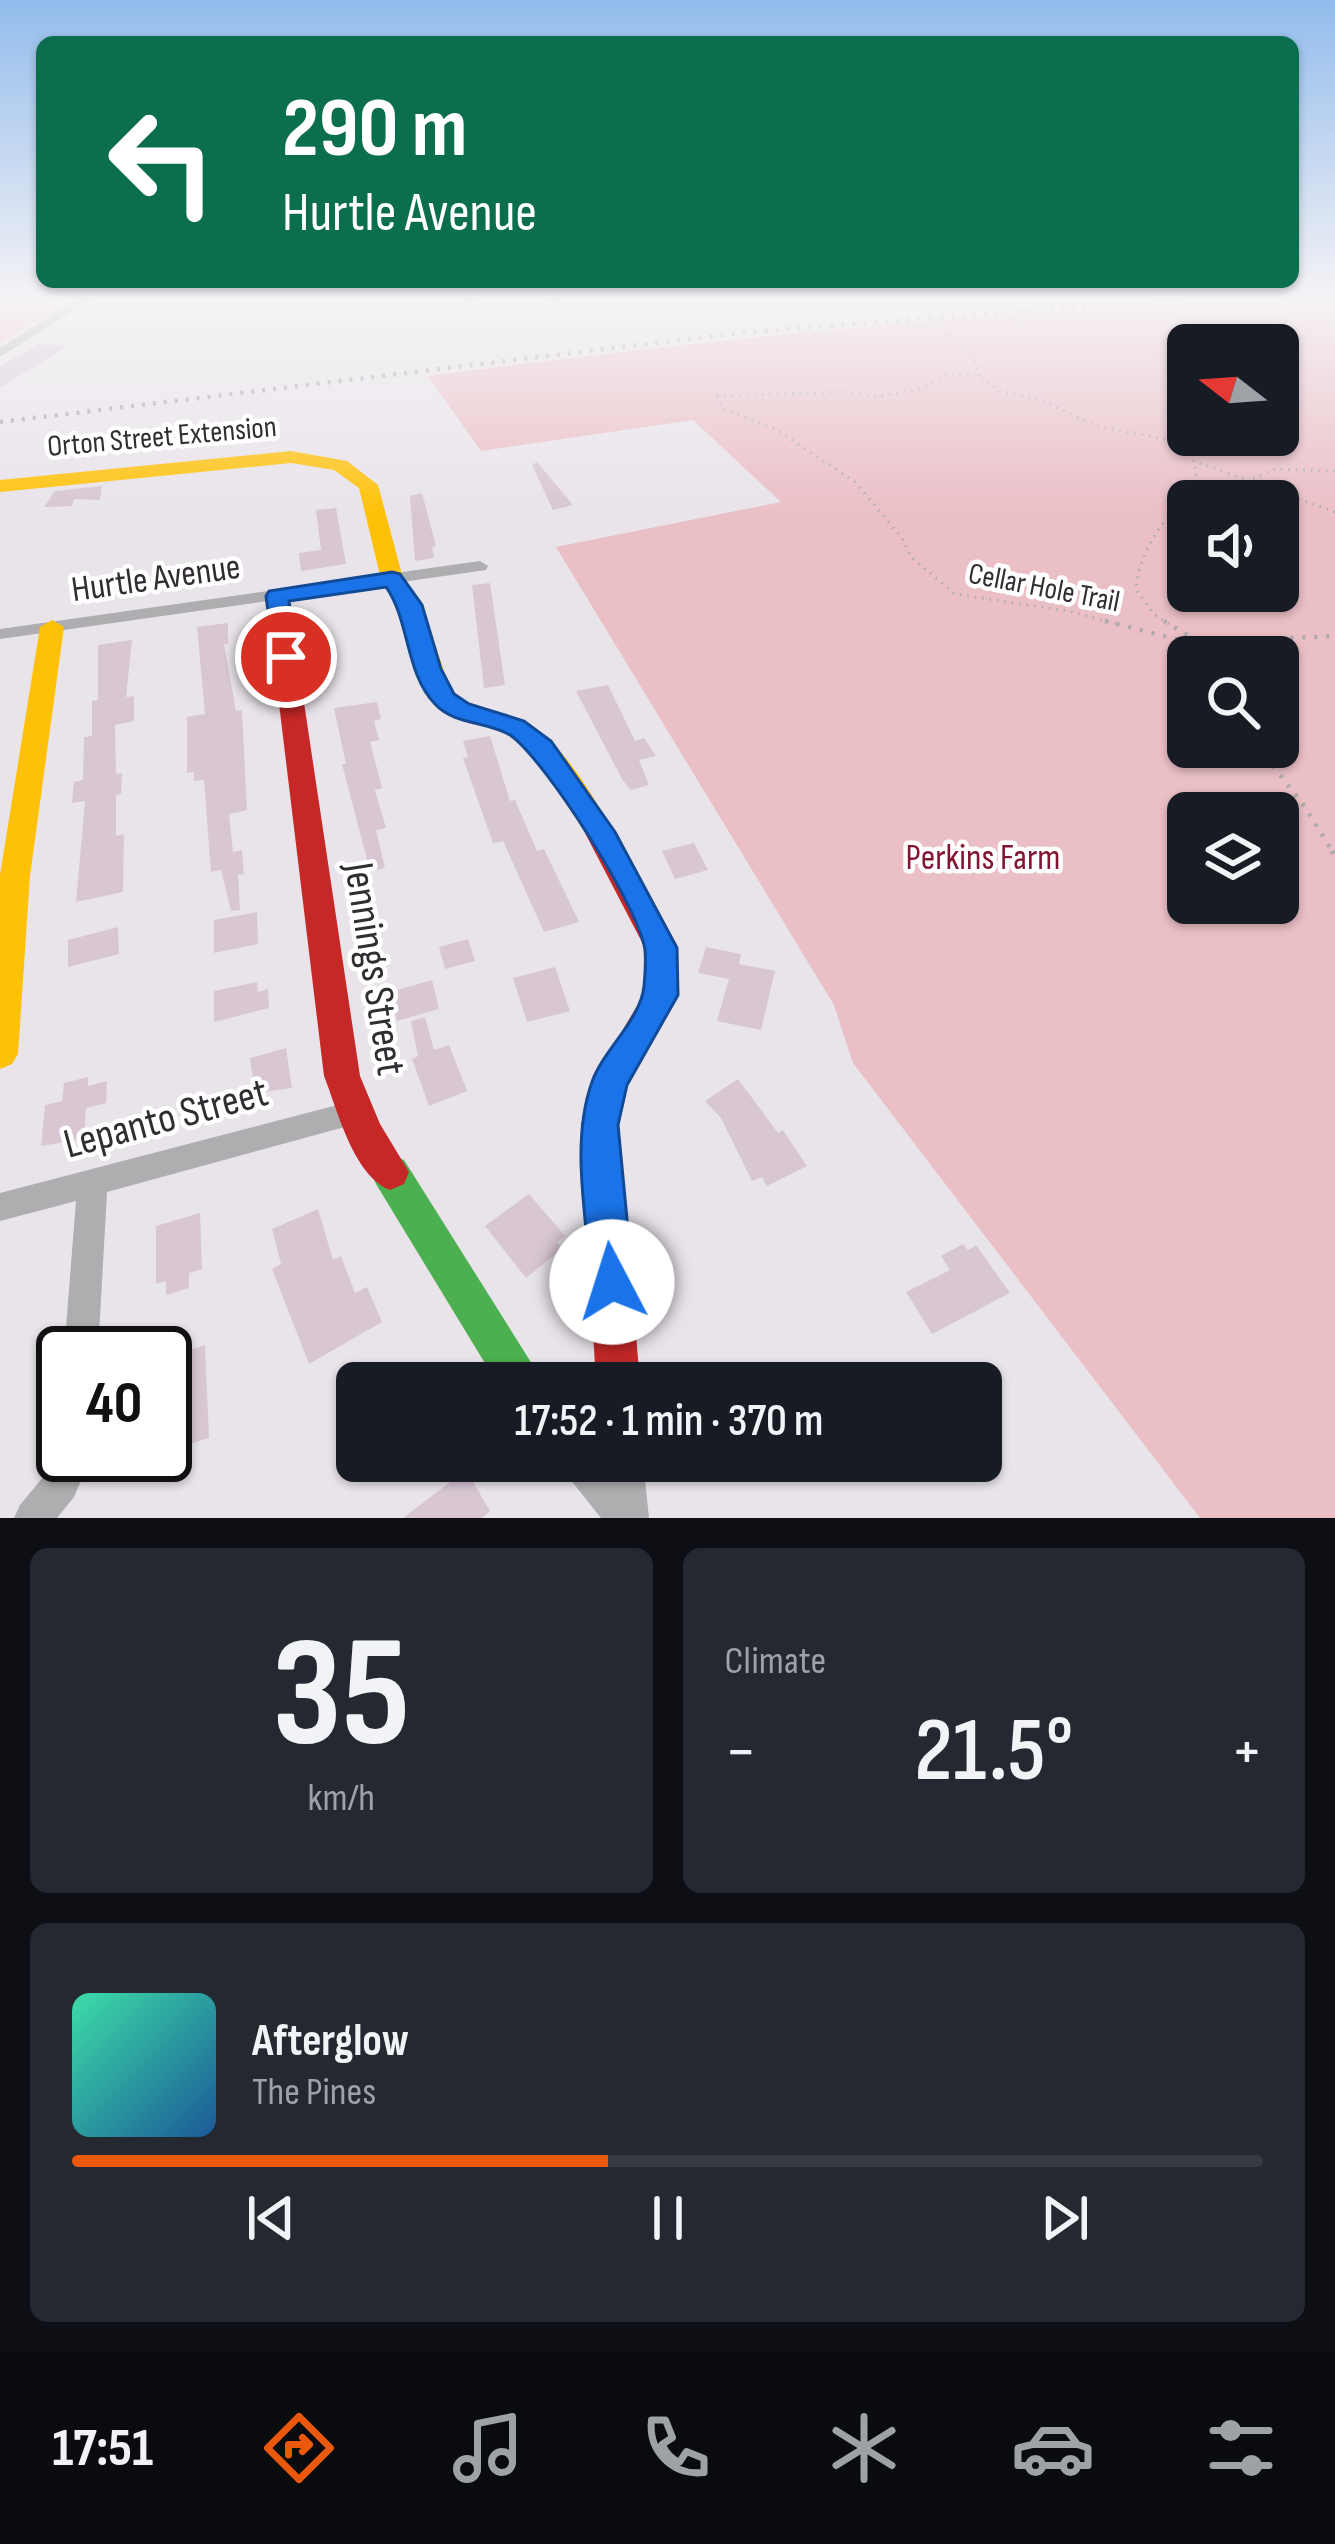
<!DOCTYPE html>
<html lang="en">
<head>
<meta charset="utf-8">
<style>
	:root { --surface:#171b24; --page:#242831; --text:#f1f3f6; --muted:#9ea1a6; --line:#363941; --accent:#ea580c }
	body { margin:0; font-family:"Sofia Sans Condensed",sans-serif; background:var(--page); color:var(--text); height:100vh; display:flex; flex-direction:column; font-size:45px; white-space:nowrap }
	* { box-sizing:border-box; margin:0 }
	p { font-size:39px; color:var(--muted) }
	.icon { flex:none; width:66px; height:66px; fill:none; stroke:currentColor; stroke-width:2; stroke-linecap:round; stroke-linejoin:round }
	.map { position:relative; height:1518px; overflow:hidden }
	.panel { display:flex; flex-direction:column; gap:30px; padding:30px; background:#0d0f14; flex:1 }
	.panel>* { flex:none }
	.banner { position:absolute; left:36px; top:36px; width:1263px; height:252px; border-radius:18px; box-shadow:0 3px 9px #0004; background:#0b6e4f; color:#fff; overflow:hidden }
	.needle { width:78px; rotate:287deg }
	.tools { position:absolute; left:1167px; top:324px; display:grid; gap:24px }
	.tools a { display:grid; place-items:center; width:132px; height:132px; border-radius:18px; background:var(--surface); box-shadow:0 3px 9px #0004; font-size:60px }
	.speed { position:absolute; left:36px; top:1326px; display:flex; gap:24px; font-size:60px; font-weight:700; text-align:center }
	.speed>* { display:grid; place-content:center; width:156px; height:156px; border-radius:50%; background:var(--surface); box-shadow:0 3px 9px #0004; line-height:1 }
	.speed .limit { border:6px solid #111; border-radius:18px; background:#fff; color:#111 }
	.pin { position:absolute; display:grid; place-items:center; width:102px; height:102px; color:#fff; margin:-51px; border:6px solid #fff; border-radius:50%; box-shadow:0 3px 12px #0007 }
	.me { position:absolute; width:132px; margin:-66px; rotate:355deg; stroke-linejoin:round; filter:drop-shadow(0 0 9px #0008) }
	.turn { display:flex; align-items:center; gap:42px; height:252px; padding:0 48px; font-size:54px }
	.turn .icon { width:156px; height:156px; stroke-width:2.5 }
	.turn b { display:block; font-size:84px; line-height:102px }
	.big { font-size:90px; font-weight:600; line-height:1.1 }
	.panel .widget { flex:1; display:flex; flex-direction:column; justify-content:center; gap:18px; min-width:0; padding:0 42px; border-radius:18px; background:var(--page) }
	.panel .dial { align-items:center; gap:0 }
	.dial b { font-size:156px; line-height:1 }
	.song { display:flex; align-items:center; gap:36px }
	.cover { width:144px; height:144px; border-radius:18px; background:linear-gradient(135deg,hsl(160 70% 55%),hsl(210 70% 35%)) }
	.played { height:12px; border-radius:6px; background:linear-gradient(90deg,var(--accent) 45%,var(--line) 45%) }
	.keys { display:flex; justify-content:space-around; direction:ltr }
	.heat { display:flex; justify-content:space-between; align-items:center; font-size:66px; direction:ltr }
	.panel .tiles { flex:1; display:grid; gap:30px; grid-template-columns:1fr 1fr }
	.widget:last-child { grid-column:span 2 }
	.trip { position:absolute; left:336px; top:1362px; width:666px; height:120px; border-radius:18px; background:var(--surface); box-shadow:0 3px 9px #0004; font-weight:600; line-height:120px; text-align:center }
	.dock { display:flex; height:192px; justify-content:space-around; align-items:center; background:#090b0e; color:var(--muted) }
	.dock .icon { width:84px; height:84px }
	.dock .selected { color:var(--accent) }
	.dock b { font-size:54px; color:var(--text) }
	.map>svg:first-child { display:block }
</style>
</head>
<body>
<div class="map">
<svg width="1335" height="1518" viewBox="0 0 1335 1518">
	<rect width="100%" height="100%" fill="#e9e4ea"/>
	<path fill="#ebbfc6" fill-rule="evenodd" d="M 0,299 L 71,299 L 0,344 Z
		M 1335,299 L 1335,1518 L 1200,1518 L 853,1063 L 834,1005 L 556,547 L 781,502 L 693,420 L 481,451 L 428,376 C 729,337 1031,305 1335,299 ZM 1188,345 L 1278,345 L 1278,435 L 1188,435 ZM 1278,501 L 1278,591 L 1188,591 L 1188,501 ZM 1278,657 L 1278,747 L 1188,747 L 1188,657 ZM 1278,813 L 1278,903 L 1188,903 L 1188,813 Z"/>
	<path fill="#d8c7d3" d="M 39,344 L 67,346 L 0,388 L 0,366 Z
		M 537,462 L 573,505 L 553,510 L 532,465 Z
		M 102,486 L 100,500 L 74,499 L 72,506 L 44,507 L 55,491 Z
		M 422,493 L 436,546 L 432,547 L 434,558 L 415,561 L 410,496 Z
		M 336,508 L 346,564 L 301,571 L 299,553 L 321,550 L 316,510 Z
		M 490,583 L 505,685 L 484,688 L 472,585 Z
		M 228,623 L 228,644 L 224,644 L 236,711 L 242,710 L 247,810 L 229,814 L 233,852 L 242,850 L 244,874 L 238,875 L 240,910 L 231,911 L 221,870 L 211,872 L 204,780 L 194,781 L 194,772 L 187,773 L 187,717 L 205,714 L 197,627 Z
		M 132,640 L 126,697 L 134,696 L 134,721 L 115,725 L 116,774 L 122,773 L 121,794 L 116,795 L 116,836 L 124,834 L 123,892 L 76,902 L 85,801 L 72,803 L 74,782 L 83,780 L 84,737 L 92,736 L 92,701 L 98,700 L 98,645 Z
		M 608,685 L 635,741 L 644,738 L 656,756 L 639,760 L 649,785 L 631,790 L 623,781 L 576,691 Z
		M 377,702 L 381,719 L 374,721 L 379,740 L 370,742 L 382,788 L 375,790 L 386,828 L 376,830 L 385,868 L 370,871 L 342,764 L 346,764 L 334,708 Z
		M 490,736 L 510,801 L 515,800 L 537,851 L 544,849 L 579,922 L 544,932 L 503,841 L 493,843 L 463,758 L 468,757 L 463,741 Z
		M 694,843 L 708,870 L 675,879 L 662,851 Z
		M 257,912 L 258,944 L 214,953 L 214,920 Z
		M 118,927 L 119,954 L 68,967 L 68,940 Z
		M 468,939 L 475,961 L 445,969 L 439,947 Z
		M 706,947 L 741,954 L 739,964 L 775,971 L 761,1030 L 717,1021 L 729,979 L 698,973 Z
		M 555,967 L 570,1011 L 527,1022 L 513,978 Z
		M 432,980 L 439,1009 L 397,1021 L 390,992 Z
		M 257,982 L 258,992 L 268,989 L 269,1008 L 214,1022 L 214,991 Z
		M 425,1017 L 434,1050 L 449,1045 L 467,1091 L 429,1106 L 412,1059 L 418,1056 L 411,1021 Z
		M 286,1048 L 292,1088 L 255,1093 L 250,1058 Z
		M 88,1077 L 88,1086 L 107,1081 L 106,1103 L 86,1108 L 84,1139 L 41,1146 L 45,1105 L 62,1101 L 64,1083 Z
		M 738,1079 L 778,1133 L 783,1130 L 807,1166 L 767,1186 L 762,1177 L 752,1181 L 721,1118 L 705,1101 Z
		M 529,1194 L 565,1236 L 557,1242 L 562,1249 L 526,1278 L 485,1226 Z
		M 318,1209 L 333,1260 L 341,1256 L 355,1293 L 367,1287 L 382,1322 L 309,1364 L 272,1269 L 281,1264 L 272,1229 Z
		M 200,1213 L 202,1269 L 189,1273 L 189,1288 L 166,1295 L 166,1281 L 156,1284 L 156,1226 Z
		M 963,1244 L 968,1250 L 976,1245 L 1010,1293 L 932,1334 L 906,1292 L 950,1270 L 941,1256 Z
		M 205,1345 L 209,1438 L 183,1446 L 184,1437 L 165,1443 L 165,1358 Z
		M 466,1470 L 490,1511 L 482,1518 L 403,1518 Z"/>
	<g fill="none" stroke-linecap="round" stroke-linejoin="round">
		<path stroke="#aeabae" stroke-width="3" stroke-dasharray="1.5 6" stroke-linecap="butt" d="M 950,333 L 972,352 L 979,376
			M 717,396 L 845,392 L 878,397 L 919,389 L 950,373 L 979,376 L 1001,392 L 1042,400 L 1093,425 L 1169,440 L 1182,446 L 1194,461 L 1335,512
			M 717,396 L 723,409 L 777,430 L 855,482 L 902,538 L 911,557 L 955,594 L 1068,611 L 1117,624
			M 1253,479 L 1275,469 L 1335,471
			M 1169,624 L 1155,615 L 1136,590 C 1140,541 1171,516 1197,478 L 1194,462"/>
		<path stroke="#aeabae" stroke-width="4.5" stroke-dasharray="3 9" stroke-linecap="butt" d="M 1105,621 L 1207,647
			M 1164,621 L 1202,644
			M 1213,657 L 1207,647 L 1226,641 L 1335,636
			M 1258,747 L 1305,807 L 1334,854"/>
		<path stroke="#aeabae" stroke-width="6" stroke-dasharray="3 10" stroke-linecap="butt" d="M 1332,851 L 1335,856"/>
		<path fill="#aeadb0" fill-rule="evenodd" d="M 77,299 L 91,299 L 0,357 L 0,348 Z
			M 464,299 L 476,299 L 464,308 L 458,305 Z
			M 549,299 L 561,299 L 554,305 L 550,304 Z
			M 480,561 L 488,566 L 486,570 L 0,639 L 0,629 Z
			M 353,1101 L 363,1104 L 367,1113 L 363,1122 L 107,1192 L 98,1353 L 64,1353 L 76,1201 L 0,1221 L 0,1193 Z
			M 63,1442 L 63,1455 L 92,1455 L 74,1497 L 57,1518 L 14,1518 L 20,1505 L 48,1471 Z
			M 561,1461 L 602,1461 L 608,1468 L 607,1461 L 643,1461 L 649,1518 L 601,1518 L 566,1474 Z"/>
		<path fill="#4caf50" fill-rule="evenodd" d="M 390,1154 L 404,1160 L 544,1383 L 497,1383 L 376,1184 L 371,1172 L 376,1160 Z"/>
		<path fill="#ffc107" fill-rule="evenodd" d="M 291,451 L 347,461 L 378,485 L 403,578 L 422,605 L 450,689 C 469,711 502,709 527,723 C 565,745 592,796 615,833 L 610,840 L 590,840 L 533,753 L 506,733 L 441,710 L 425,691 L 400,605 L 381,579 L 359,488 L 334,470 L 291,463 L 0,492 L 0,480 Z
			M 52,620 L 64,627 L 30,876 L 18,1054 L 12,1064 L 0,1069 L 0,875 L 40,627 Z"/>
		<path fill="#c62828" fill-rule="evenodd" d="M 277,589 L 288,596 L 360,1076 L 380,1124 L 409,1172 L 404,1184 L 390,1190 C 353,1175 338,1111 324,1076 L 266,596 Z
			M 600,823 L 610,826 L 677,948 L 678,995 L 627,1085 L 619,1125 L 640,1383 L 596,1383 L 581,1125 L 592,1082 L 644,994 L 645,948 L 585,833 L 590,826 Z"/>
		<path stroke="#a7a4a8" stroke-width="4.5" stroke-dasharray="3 8" stroke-linecap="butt" d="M 0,422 L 738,333 L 1183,299"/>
	</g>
	<linearGradient id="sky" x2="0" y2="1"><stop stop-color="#92bcec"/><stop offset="0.58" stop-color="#f5f3f6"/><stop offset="1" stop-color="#f5f3f6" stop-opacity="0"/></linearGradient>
	<rect width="1335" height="512" fill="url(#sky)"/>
	<path fill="#1a73e8" stroke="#114b97" stroke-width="3" d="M 392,572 L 400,574 L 422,605 L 441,669 L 454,694 L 469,704 L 524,721 L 551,741 L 615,832 L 677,948 L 678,995 L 627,1085 L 618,1125 L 633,1282 L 626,1296 L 612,1303 L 597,1296 L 591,1282 C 587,1219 570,1143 592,1082 C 603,1050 641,1020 644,986 C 645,975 646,961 645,950 C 639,907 545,759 510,735 C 487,721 454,725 435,704 C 405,673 410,621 386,587 L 289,601 L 298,657 L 286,664 L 274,657 L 266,596 L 269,591 Z"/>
	<g text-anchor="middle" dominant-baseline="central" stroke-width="9" stroke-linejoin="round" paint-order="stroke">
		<g font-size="30" fill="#312d33" stroke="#fff">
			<text transform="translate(162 437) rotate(-5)">Orton Street Extension</text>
			<text transform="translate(1044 588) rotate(11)">Cellar Hole Trail</text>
		</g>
		<g font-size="36" fill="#312d33" stroke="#fff">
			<text transform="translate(156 579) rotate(-8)">Hurtle Avenue</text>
		</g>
		<g font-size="36" fill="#811532" stroke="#fff">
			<text x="983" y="858">Perkins Farm</text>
		</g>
		<g font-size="42" fill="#312d33" stroke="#fff">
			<text transform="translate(374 969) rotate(81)">Jennings Street</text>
			<text transform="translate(166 1119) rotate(-15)">Lepanto Street</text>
		</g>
	</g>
</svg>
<div class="tools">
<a><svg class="needle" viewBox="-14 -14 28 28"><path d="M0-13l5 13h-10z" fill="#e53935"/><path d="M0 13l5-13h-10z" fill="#9ea1a6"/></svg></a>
<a><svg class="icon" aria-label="sound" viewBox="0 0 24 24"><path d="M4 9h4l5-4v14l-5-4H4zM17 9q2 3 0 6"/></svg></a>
<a><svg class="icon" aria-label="search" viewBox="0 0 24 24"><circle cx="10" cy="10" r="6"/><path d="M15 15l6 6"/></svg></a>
<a><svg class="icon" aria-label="layers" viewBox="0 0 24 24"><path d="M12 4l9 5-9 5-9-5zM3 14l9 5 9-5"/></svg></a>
</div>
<div class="speed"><div class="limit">40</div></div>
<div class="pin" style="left:286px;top:657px;background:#d93025"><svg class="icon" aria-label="arrive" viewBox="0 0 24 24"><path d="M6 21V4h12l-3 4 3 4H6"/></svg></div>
<svg class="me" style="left:612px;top:1282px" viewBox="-20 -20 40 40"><circle r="19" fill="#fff"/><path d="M0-13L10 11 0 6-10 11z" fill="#1a73e8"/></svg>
<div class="trip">17:52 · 1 min · 370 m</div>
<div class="banner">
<div class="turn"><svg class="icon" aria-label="left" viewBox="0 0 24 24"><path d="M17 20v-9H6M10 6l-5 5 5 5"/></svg><div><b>290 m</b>Hurtle Avenue</div></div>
</div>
</div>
<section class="panel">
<div class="tiles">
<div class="widget dial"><b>35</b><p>km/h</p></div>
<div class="widget"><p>Climate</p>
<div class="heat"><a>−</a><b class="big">21.5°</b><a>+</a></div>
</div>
<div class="widget">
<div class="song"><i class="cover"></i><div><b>Afterglow</b><p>The Pines</p></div></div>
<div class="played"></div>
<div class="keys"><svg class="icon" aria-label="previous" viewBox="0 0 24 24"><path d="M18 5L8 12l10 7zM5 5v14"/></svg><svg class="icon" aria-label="pause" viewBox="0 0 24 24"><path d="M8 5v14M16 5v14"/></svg><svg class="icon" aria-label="next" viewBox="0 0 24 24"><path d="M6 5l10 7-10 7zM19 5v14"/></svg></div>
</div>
</div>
</section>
<nav class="dock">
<b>17:51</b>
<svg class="icon selected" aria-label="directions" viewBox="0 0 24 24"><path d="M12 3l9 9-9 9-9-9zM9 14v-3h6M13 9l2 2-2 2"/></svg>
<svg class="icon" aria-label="music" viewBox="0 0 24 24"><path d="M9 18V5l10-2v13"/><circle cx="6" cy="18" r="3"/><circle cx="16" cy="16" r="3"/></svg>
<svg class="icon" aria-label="phone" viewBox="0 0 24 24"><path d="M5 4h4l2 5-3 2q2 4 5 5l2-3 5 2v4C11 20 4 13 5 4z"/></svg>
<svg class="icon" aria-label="climate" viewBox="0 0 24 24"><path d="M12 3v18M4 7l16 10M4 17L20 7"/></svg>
<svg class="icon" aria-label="car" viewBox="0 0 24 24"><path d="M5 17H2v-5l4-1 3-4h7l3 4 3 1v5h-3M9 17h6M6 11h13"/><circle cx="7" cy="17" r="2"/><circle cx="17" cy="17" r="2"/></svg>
<svg class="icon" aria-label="filters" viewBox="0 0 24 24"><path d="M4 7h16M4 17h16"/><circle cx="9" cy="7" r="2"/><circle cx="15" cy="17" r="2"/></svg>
</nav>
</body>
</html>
